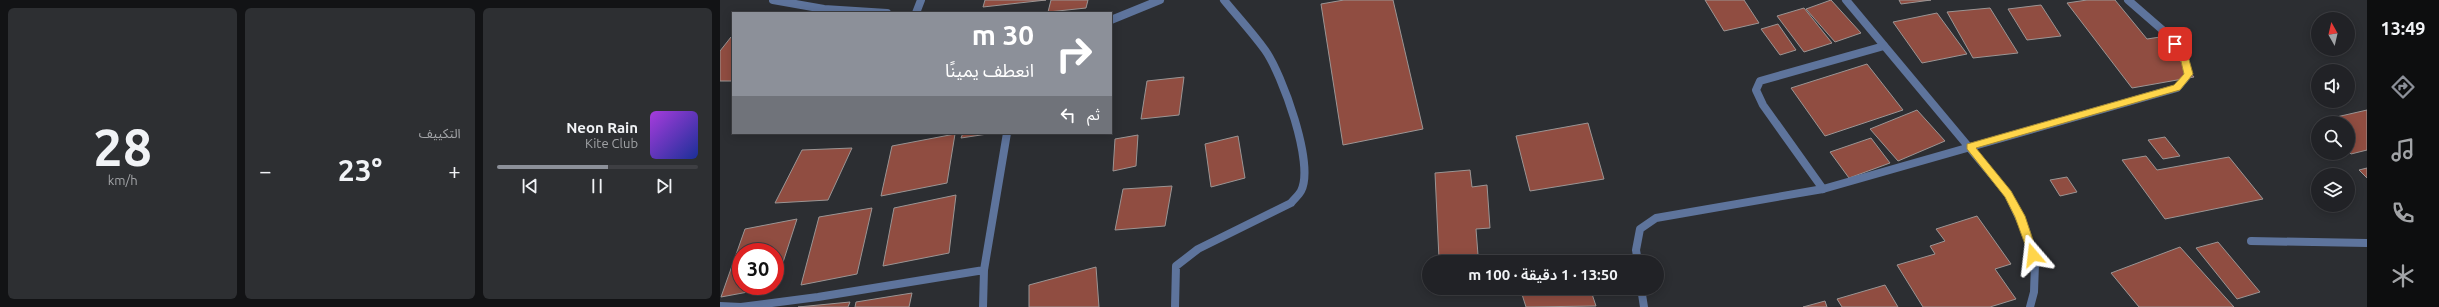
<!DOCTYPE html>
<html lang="ar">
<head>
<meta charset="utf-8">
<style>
	:root { --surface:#212226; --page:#2d2f32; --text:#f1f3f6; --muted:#a2a4a7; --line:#3e3f43; --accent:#8c9099 }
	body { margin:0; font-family:Ubuntu,"Noto Sans Arabic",sans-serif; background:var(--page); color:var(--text); direction:rtl; height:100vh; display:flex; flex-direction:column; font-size:15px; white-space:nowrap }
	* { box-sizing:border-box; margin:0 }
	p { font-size:13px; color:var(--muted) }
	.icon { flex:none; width:22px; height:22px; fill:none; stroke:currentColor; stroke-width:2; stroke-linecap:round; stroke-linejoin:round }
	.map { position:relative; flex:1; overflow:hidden; direction:ltr }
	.details { display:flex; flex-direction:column; gap:8px; padding:8px; background:#121315; width:720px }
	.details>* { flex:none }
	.banner { position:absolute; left:12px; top:12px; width:380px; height:122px; border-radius:0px; box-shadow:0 2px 10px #0003,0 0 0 1px var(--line); direction:rtl; background:#8c9099; color:#fff; overflow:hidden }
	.needle { width:26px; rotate:352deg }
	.buttons { position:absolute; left:1591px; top:12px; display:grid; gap:8px }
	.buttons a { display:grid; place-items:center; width:44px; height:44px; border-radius:50%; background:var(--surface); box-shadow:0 2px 10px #0003,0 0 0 1px var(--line); font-size:20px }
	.speed { position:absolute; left:12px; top:243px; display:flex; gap:8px; font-size:20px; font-weight:700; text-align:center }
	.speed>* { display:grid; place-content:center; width:52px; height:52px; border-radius:50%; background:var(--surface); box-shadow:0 2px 10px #0003,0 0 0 1px var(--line); line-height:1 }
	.speed .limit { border:6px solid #d22; background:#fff; color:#111 }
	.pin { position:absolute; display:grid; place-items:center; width:34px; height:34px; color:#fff; margin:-17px; border-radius:8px; box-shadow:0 2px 6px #0006 }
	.me { position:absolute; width:44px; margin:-22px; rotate:343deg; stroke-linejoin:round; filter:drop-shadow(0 0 3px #0008) }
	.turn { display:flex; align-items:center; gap:14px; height:84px; padding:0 12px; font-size:18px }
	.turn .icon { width:52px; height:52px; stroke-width:2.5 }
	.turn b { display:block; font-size:28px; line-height:34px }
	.then { display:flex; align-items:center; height:38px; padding:0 12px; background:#0003; gap:8px; font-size:15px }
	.big { font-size:30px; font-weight:600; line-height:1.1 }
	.details .card { flex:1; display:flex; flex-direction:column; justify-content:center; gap:6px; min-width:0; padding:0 14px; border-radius:6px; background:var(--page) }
	.details .dial { align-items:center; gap:0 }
	.dial b { font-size:52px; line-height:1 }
	.song { display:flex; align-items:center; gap:12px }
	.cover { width:48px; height:48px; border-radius:6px; background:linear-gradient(135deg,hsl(280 70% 55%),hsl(230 70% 35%)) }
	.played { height:4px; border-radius:2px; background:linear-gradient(90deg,var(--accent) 55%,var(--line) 55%) }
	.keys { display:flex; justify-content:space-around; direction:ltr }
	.heat { display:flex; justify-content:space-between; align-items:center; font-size:22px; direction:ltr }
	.details .tiles { flex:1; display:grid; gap:8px; grid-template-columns:repeat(3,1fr) }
	.trip { position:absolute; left:702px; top:255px; width:242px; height:40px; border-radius:20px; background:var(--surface); box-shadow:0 2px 10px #0003,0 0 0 1px var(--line); font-weight:600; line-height:40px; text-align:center; direction:rtl }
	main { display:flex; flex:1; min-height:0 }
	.tab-bar { display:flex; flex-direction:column; width:72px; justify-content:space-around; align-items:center; background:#0d0e0f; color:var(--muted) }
	.tab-bar .icon { width:28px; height:28px }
	.tab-bar .selected { color:var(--accent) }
	.tab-bar b { font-size:18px; color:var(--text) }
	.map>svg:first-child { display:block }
</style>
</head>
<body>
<main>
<nav class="tab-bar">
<b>13:49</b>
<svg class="icon selected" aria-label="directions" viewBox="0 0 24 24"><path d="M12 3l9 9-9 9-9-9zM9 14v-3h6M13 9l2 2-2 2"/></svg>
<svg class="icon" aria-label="music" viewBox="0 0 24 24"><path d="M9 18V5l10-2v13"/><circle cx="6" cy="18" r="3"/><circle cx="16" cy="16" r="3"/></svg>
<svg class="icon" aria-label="phone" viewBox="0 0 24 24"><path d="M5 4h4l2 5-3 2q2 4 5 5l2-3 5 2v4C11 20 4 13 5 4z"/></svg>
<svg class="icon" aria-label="climate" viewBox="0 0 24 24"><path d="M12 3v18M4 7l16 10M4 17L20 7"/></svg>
</nav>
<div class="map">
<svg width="1647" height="307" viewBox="0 0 1647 307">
	<rect width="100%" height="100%" fill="#2c2e32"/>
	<path fill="#904d41" stroke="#9b9594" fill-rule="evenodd" d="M 265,0 L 326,0 L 263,7 Z
		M 331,0 L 368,0 L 366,8 L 328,12 Z
		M 624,0 L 673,0 L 703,129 L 623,145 L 601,4 Z
		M 985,0 L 1024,0 L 1039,23 L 1004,31 Z
		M 1111,0 L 1141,33 L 1115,42 L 1086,9 Z
		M 1179,0 L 1211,0 L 1181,4 Z
		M 1367,0 L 1395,0 L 1427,39 L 1440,37 L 1474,77 L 1412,88 L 1347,3 Z
		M 1321,5 L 1341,36 L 1307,40 L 1288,9 Z
		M 1084,8 L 1112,43 L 1084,52 L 1057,16 Z
		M 1270,8 L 1298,53 L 1253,58 L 1227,12 Z
		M 1217,13 L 1247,54 L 1202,63 L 1173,22 Z
		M 1058,24 L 1076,50 L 1060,55 L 1041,29 Z
		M 11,37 L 13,37 L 13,81 L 0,81 L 0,51 Z
		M 1147,64 L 1183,110 L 1105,136 L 1071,88 Z
		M 464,77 L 459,115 L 421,119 L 427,81 Z
		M 1197,110 L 1225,141 L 1178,161 L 1150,129 Z
		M 1647,110 L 1647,150 L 1631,154 L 1628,151 L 1628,123 L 1599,121 Z
		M 868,123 L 884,179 L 810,191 L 796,136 Z
		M 243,133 L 274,133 L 241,138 Z
		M 235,134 L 227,183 L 161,196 L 172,146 Z
		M 418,135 L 416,166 L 393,171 L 395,139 Z
		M 518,136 L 525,178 L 491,187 L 485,144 Z
		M 1445,137 L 1460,156 L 1443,159 L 1428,140 Z
		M 1151,138 L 1170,163 L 1129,178 L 1110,152 Z
		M 132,148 L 108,200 L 55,203 L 82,150 Z
		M 1426,156 L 1437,170 L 1509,157 L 1543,199 L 1445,219 L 1402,160 Z
		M 1647,168 L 1647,178 L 1639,170 Z
		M 750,170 L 752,187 L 767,185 L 770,228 L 756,229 L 758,255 L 719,259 L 715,173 Z
		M 1347,177 L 1357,192 L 1340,196 L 1330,180 Z
		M 452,186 L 445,226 L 395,230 L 403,189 Z
		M 236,195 L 229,253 L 163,266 L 174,208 Z
		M 152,208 L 137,274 L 81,285 L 99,217 Z
		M 1257,216 L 1291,264 L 1275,269 L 1296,299 L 1270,307 L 1203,307 L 1177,265 L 1215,254 L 1210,246 L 1225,241 L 1216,229 Z
		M 77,219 L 55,287 L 1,297 L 25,229 ZM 21,252 L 55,252 L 55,286 L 21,286 Z
		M 1498,242 L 1540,292 L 1517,299 L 1476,248 Z
		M 1460,247 L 1514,307 L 1419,307 L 1391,273 Z
		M 859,256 L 861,262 L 835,262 Z
		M 376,267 L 379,307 L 309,307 L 309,285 Z
		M 1165,285 L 1178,307 L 1122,307 L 1117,299 Z
		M 800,288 L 870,288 L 876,306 L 806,307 Z
		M 192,293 L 189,307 L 135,307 L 136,302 Z
		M 1105,301 L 1107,307 L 1083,307 Z
		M 130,302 L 128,307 L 78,307 Z"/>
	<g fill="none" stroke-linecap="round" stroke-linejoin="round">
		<path stroke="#5e749c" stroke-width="8" d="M 1103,189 L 1043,105 L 1036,90 L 1040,81 L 1164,46"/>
		<path stroke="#5e749c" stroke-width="8" d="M 53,0 L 104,9 L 167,13
			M 1126,0 L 1288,194 L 1307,235 L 1315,263 L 1314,292 L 1310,307
			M 196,13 L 201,0
			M 391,20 L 440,0
			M 1531,241 L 1647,243
			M 918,262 L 916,250 L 920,229 L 936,218 L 1103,189 L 1457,88 L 1468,75 L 1464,56 L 1446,33 L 1408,0
			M 921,288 L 924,307
			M 0,306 L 21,307 L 98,297 L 264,270
			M 263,307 L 264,270 L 287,133
			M 455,307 L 456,266 L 478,249 L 571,203 C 574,199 579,195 581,191 C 595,164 562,74 545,50 C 532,32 517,16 504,0"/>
	</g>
	<path fill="#ffd54a" stroke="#a68a30" d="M 1455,41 L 1468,56 L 1473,74 L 1460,90 L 1256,148 L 1291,191 L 1305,216 L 1318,255 L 1317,258 L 1310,258 L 1295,217 L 1285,197 L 1247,149 L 1247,144 L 1454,85 L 1464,74 L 1460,57 L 1451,44 Z"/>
</svg>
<div class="buttons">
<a><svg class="needle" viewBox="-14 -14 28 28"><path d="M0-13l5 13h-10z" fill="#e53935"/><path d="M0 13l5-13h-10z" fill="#a2a4a7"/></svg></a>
<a><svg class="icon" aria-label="sound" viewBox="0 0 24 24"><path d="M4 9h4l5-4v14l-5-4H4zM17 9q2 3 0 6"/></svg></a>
<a><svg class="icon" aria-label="search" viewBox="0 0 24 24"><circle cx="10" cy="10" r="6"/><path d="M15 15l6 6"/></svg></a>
<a><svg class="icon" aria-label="layers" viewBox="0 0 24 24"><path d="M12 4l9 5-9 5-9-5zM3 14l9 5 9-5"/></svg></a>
</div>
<div class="speed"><div class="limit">30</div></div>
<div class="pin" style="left:1455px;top:44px;background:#d93025"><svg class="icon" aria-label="arrive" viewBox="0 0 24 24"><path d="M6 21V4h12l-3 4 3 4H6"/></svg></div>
<svg class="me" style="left:1313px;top:255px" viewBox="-20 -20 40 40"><path d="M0-17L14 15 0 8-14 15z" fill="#ffd54a" stroke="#fff" stroke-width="4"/></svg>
<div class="trip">13:50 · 1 دقيقة · 100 m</div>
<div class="banner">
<div class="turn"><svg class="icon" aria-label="right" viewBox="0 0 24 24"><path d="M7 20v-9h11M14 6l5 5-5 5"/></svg><div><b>30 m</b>انعطف يمينًا</div></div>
<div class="then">ثم<svg class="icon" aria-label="left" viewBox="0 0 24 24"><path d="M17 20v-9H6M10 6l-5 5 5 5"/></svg></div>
</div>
</div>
<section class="details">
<div class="tiles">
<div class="card">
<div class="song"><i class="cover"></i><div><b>Neon Rain</b><p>Kite Club</p></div></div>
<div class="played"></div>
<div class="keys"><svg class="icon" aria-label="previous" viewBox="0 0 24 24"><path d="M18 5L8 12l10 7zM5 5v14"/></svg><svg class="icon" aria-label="pause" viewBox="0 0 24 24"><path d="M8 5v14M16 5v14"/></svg><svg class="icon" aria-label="next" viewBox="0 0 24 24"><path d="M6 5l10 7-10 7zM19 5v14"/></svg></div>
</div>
<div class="card"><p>التكييف</p>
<div class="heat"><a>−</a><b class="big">23°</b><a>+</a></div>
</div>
<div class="card dial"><b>28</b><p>km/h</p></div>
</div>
</section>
</main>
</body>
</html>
